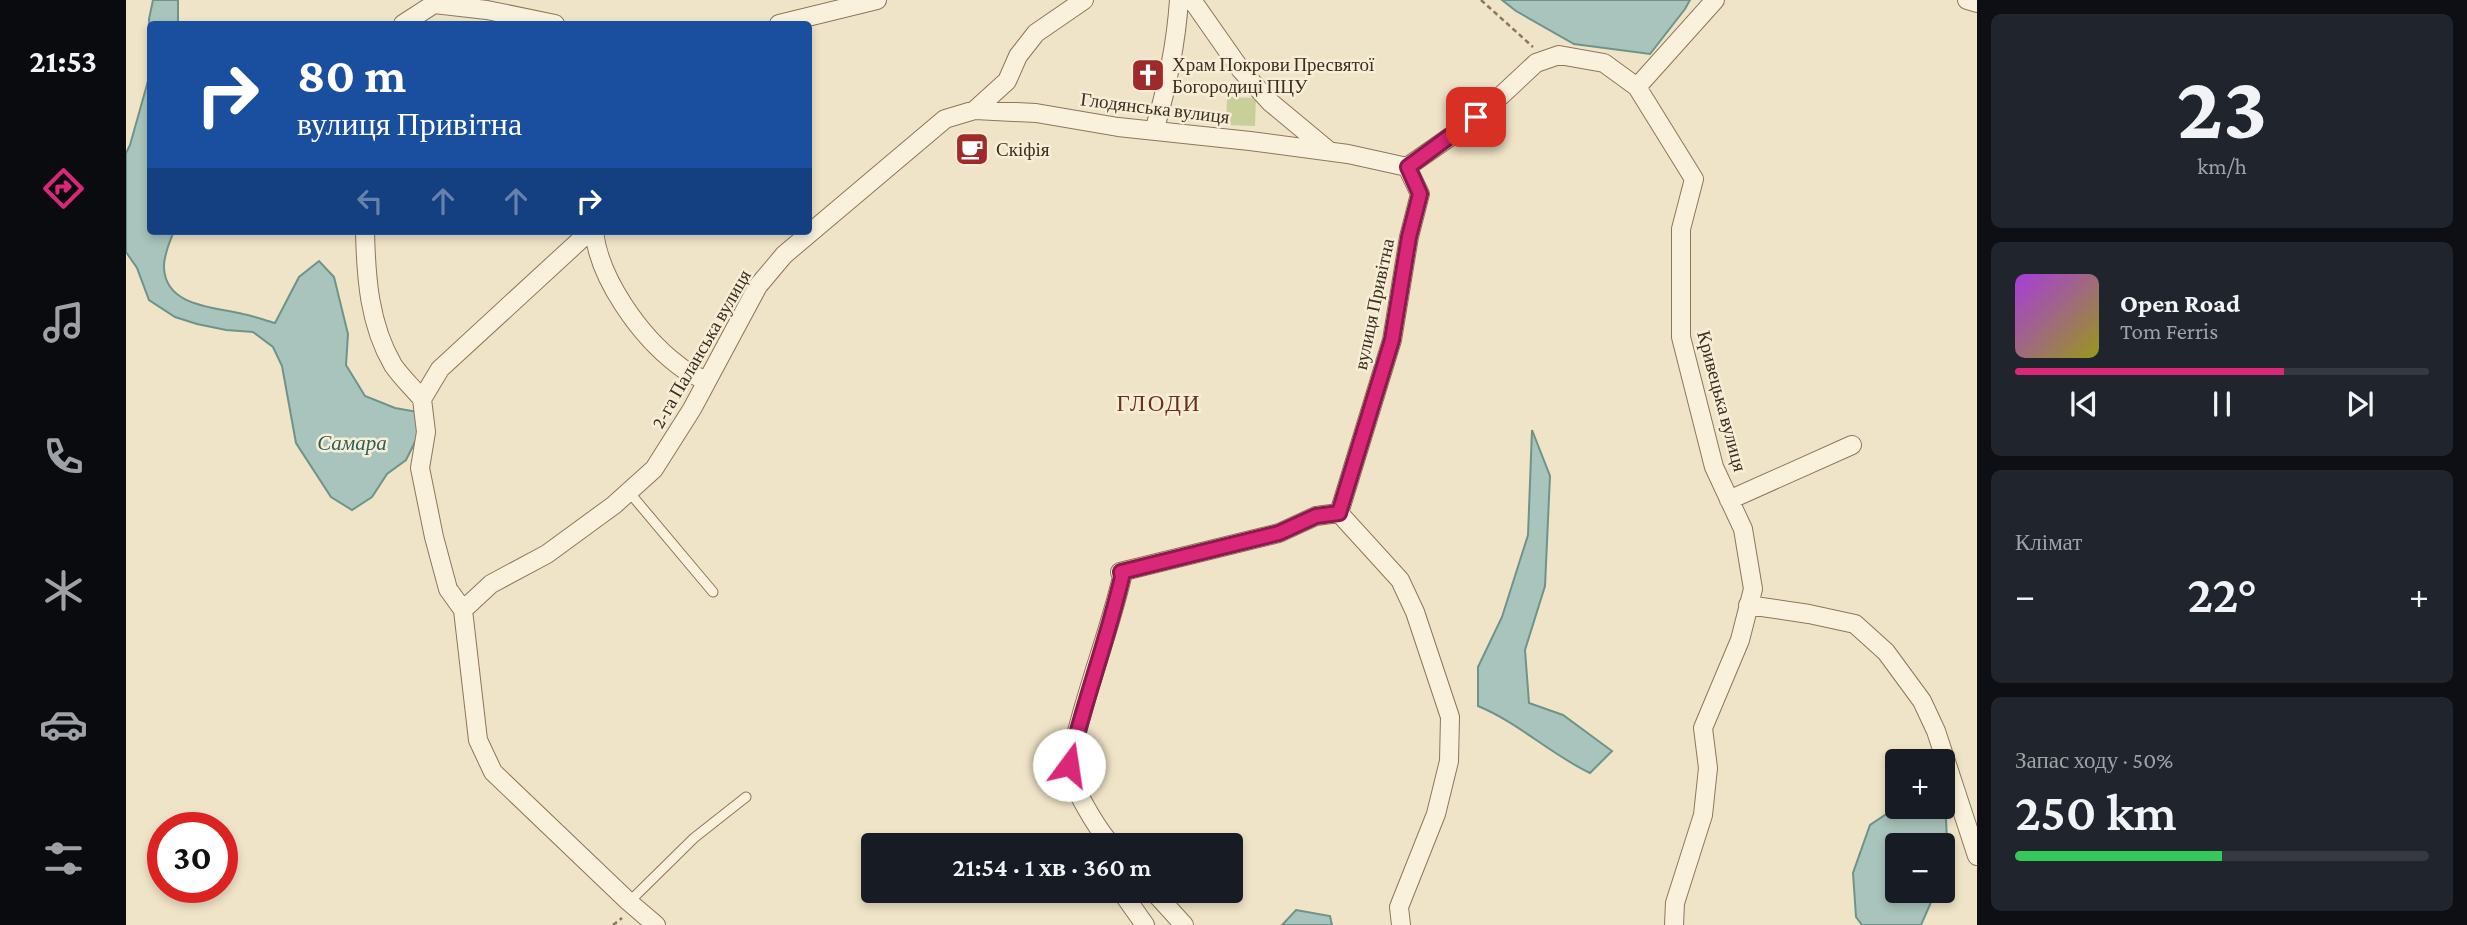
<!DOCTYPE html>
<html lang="uk">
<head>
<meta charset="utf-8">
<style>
	:root { --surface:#171b24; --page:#20242c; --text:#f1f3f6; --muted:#9ea1a6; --line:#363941; --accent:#db2777 }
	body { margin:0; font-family:"Crimson Pro",serif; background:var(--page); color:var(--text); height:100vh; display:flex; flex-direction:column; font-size:26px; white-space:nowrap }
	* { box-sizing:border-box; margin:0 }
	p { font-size:23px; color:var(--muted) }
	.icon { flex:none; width:38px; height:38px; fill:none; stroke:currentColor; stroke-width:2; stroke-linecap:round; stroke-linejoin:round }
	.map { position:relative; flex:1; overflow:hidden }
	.panel { display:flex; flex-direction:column; gap:14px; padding:14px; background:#0d0f14; width:490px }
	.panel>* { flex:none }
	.hud { position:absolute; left:21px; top:21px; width:665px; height:214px; border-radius:7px; box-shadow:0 4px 10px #0003; background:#1a4fa0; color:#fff; overflow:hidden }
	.buttons { position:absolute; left:1759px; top:749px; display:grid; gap:14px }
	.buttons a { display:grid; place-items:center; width:70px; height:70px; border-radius:7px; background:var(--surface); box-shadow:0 4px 10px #0003; font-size:35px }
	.speed { position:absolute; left:21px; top:812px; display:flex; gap:14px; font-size:35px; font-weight:700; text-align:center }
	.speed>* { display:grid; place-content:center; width:91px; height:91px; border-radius:50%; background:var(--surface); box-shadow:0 4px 10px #0003; line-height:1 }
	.speed .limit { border:10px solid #d22; background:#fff; color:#111 }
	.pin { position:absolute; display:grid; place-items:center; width:60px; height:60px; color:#fff; margin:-30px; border-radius:14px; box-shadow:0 4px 10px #0006 }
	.me { position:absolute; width:77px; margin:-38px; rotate:14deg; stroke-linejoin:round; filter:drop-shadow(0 0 5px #0008) }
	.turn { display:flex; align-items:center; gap:24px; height:147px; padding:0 35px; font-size:32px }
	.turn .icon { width:91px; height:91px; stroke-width:2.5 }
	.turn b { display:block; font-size:49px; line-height:60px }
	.lanes { display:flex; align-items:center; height:66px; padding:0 35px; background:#0003; justify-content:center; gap:35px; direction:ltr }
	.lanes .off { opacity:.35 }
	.big { font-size:52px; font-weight:600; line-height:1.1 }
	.panel .widget { flex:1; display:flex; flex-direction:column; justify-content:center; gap:10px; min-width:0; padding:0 24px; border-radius:10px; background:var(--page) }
	.panel .dial { align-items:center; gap:0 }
	.dial b { font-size:91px; line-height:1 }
	.song { display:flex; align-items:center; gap:21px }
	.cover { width:84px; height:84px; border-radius:10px; background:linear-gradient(135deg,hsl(280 70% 55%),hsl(60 70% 35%)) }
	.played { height:7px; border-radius:4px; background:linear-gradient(90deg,var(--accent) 65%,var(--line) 65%) }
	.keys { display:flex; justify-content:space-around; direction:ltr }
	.heat { display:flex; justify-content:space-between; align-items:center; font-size:38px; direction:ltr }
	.charge { height:10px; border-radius:5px; background:linear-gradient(90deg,#34c759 50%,var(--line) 0) }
	.trip { position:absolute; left:735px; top:833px; width:382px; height:70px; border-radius:7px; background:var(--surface); box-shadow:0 4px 10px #0003; font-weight:600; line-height:70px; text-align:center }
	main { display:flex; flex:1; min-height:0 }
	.dock { display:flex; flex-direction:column; width:126px; justify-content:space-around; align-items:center; background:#090b0e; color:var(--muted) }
	.dock .icon { width:49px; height:49px }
	.dock .selected { color:var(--accent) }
	.dock b { font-size:32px; color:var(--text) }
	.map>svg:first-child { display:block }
</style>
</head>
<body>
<main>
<nav class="dock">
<b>21:53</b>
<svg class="icon selected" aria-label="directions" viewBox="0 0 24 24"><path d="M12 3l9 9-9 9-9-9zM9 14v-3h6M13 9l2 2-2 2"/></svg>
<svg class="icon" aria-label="music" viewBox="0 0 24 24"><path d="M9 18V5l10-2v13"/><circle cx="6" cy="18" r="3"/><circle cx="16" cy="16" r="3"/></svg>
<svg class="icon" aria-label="phone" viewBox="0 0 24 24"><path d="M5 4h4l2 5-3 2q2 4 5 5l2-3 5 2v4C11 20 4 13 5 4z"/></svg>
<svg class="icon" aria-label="climate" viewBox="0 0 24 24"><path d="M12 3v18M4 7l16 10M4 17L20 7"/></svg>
<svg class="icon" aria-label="car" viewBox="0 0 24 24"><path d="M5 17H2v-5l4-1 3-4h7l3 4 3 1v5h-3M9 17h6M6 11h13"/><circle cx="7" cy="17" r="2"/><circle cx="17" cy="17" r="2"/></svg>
<svg class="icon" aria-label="filters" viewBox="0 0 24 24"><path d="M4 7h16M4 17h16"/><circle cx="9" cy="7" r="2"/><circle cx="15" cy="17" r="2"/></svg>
</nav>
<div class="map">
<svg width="1851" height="925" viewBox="0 0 1851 925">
	<rect width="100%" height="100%" fill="#f0e4c8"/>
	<path fill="#c9cf9b" d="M 1101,97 L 1130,98 L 1129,126 L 1100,125 Z"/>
	<path fill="#a9c4bc" stroke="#6f938a" stroke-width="2" d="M 27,0 L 52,0 L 52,24 L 24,24 L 24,59 L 23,19 Z
		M 1376,0 L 1564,0 L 1559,9 L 1524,54 L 1448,44 L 1390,11 Z
		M 24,74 L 24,231 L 48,231 C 44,241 37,257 38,268 C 40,307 89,307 117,314 C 128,316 138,320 149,323 L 173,277 L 193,261 L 208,277 L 222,334 L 220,365 L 239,396 L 269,408 L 292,412 L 293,434 L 280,460 L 261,474 L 246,497 L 226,510 L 205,497 L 170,443 L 156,366 L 147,347 L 127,332 L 100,330 L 71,324 L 49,317 L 23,300 L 11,268 L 0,252 L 0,153 L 4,145 Z
		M 1406,430 L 1424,476 L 1419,586 L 1399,650 L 1403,703 L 1437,715 L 1486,751 L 1464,773 C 1424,754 1393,723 1352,706 L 1352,667 L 1376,617 L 1402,535 Z
		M 1771,807 L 1808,807 L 1820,819 L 1822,860 L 1817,873 L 1816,845 L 1771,845 L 1771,891 L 1810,891 L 1795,925 L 1736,925 L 1730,917 L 1727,873 L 1744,825 Z
		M 1170,910 L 1204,916 L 1206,925 L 1156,925 Z"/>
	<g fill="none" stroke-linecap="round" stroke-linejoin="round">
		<g stroke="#8d765c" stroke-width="11">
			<path id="lane" d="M 503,492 L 587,592
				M 503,902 L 568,838 L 620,797"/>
		</g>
		<g stroke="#8d765c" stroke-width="20">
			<path id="street" d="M 1066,0 L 1115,70 L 1144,102 L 1203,151
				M 1841,0 L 1851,3
				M 277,24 L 308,4 L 361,10 L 429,24
				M 653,24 L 751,0
				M 1511,87 L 1589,0
				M 849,110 L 881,81 L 892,56 L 910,33 L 958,0
				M 1028,131 C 1041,88 1050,45 1053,0
				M 1281,167 L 1351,118 L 1410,63 L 1433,55 L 1478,63 L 1511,87 L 1568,179 L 1555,229 L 1555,337 L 1588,467 L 1617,529 L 1627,589 L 1614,640 L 1577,728 L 1582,768 L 1577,815 L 1549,903 L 1548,925
				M 239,231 C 240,277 243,324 267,365 C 275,377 287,388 296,399
				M 468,231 C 473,279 514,336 552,365 C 560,372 571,376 580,381
				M 296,399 L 300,432 L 294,468 L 308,537 L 322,589 L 337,610 L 352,740 L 367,772 L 503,902 L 530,925
				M 296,399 L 314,369 L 464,231
				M 1603,500 L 1726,445
				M 1213,513 L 1274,580 L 1289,612 L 1324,717 L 1323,761 L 1310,814 L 1273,907 L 1275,925
				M 1213,513 L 1266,340 L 1283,237 L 1294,194 L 1281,167
				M 1622,605 L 1683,614 L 1729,624 L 1760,652 L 1796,701 L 1810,731 L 1851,856
				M 337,610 L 365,584 L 421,554 L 488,505 L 528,469 L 566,409 L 632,286 L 658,255 L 819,119 L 849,110 L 910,113 L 992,127 L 1124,141 L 1222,154 L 1281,167
				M 986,845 C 973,832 943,783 943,765 C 942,754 949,739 952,728 C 965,677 984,628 996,577 L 994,572 L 1153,533 L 1190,516 L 1213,513
				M 995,891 L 1019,925
				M 1027,891 L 1058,925"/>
		</g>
		<path stroke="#8d765c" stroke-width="2.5" stroke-dasharray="5 3.5" stroke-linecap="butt" d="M 1355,0 L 1407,47
			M 487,925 L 496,918"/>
		<use href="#lane" stroke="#faf1dc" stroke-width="9"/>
		<use href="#street" stroke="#faf1dc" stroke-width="18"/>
	</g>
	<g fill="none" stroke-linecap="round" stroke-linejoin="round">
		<g stroke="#8e194d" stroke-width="18">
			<path id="route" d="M 943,765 C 958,702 981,641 996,577 L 995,572 L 1153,533 L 1190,516 L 1213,513 L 1266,340 L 1283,237 L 1294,194 L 1282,167 L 1350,117"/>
		</g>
		<use href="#route" stroke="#db2777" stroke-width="12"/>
	</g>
	<defs>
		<g id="church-square" transform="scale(1.75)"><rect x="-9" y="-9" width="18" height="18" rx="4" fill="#9e2a2b" stroke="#f7eed8"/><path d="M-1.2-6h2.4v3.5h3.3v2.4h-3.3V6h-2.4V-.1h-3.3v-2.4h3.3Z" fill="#fff"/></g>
		<g id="cafe-square" transform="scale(1.75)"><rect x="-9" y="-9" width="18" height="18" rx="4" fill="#9e2a2b" stroke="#f7eed8"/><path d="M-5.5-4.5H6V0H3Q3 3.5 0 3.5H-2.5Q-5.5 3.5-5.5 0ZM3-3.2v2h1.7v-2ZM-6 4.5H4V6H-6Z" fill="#fff"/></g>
	</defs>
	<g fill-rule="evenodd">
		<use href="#church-square" x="1022" y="75"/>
		<use href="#cafe-square" x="846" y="149"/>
	</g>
	<g text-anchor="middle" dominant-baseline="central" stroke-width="5" stroke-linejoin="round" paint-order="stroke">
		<g font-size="19" fill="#3d2e20" stroke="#f7eed8" text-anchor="start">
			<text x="1046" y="64">Храм Покрови Пресвятої<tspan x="1046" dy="22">Богородиці ПЦУ</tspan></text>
			<text x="870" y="149">Скіфія</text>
		</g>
		<g font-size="19" fill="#3d2e20" stroke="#f7eed8">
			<text transform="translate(1029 108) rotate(7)">Глодянська вулиця</text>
			<text transform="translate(1248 304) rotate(-78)">вулиця Привітна</text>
			<text transform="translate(575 349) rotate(-60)">2-га Паланська вулиця</text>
			<text transform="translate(1596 401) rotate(75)">Кривецька вулиця</text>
		</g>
		<g font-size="21" font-style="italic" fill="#2f5d5a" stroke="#f7eed8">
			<text x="226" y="443">Самара</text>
		</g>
		<g font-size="23" letter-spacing="2" fill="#6b2e1e" stroke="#f7eed8">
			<text x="1033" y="403">ГЛОДИ</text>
		</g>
	</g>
</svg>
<div class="buttons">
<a>+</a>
<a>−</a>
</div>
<div class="speed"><div class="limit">30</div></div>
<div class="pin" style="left:1350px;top:117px;background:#d93025"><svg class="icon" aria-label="arrive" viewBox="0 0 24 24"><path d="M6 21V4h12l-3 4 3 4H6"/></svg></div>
<svg class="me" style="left:943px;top:765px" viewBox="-20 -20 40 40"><circle r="19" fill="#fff"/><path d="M0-13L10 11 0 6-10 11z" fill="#db2777"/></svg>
<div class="trip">21:54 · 1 хв · 360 m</div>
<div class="hud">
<div class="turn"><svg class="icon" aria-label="right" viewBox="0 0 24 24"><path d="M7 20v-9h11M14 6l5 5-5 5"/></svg><div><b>80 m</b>вулиця Привітна</div></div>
<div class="lanes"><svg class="icon off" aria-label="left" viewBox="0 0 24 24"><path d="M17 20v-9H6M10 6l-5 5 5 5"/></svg><svg class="icon off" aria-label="ahead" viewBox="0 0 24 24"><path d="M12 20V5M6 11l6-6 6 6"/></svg><svg class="icon off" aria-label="ahead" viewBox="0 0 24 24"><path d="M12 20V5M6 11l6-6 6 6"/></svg><svg class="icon" aria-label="right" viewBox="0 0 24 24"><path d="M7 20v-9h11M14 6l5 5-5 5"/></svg></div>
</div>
</div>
<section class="panel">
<div class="widget dial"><b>23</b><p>km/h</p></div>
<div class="widget">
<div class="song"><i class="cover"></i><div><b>Open Road</b><p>Tom Ferris</p></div></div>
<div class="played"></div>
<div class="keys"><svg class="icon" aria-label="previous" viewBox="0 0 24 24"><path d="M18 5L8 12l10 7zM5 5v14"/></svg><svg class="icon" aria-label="pause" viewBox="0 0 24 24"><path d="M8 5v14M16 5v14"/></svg><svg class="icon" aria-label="next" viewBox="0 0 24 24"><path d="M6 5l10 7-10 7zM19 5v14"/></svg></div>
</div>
<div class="widget"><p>Клімат</p>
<div class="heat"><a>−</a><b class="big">22°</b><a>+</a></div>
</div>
<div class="widget"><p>Запас ходу · 50%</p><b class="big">250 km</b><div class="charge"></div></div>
</section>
</main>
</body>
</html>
